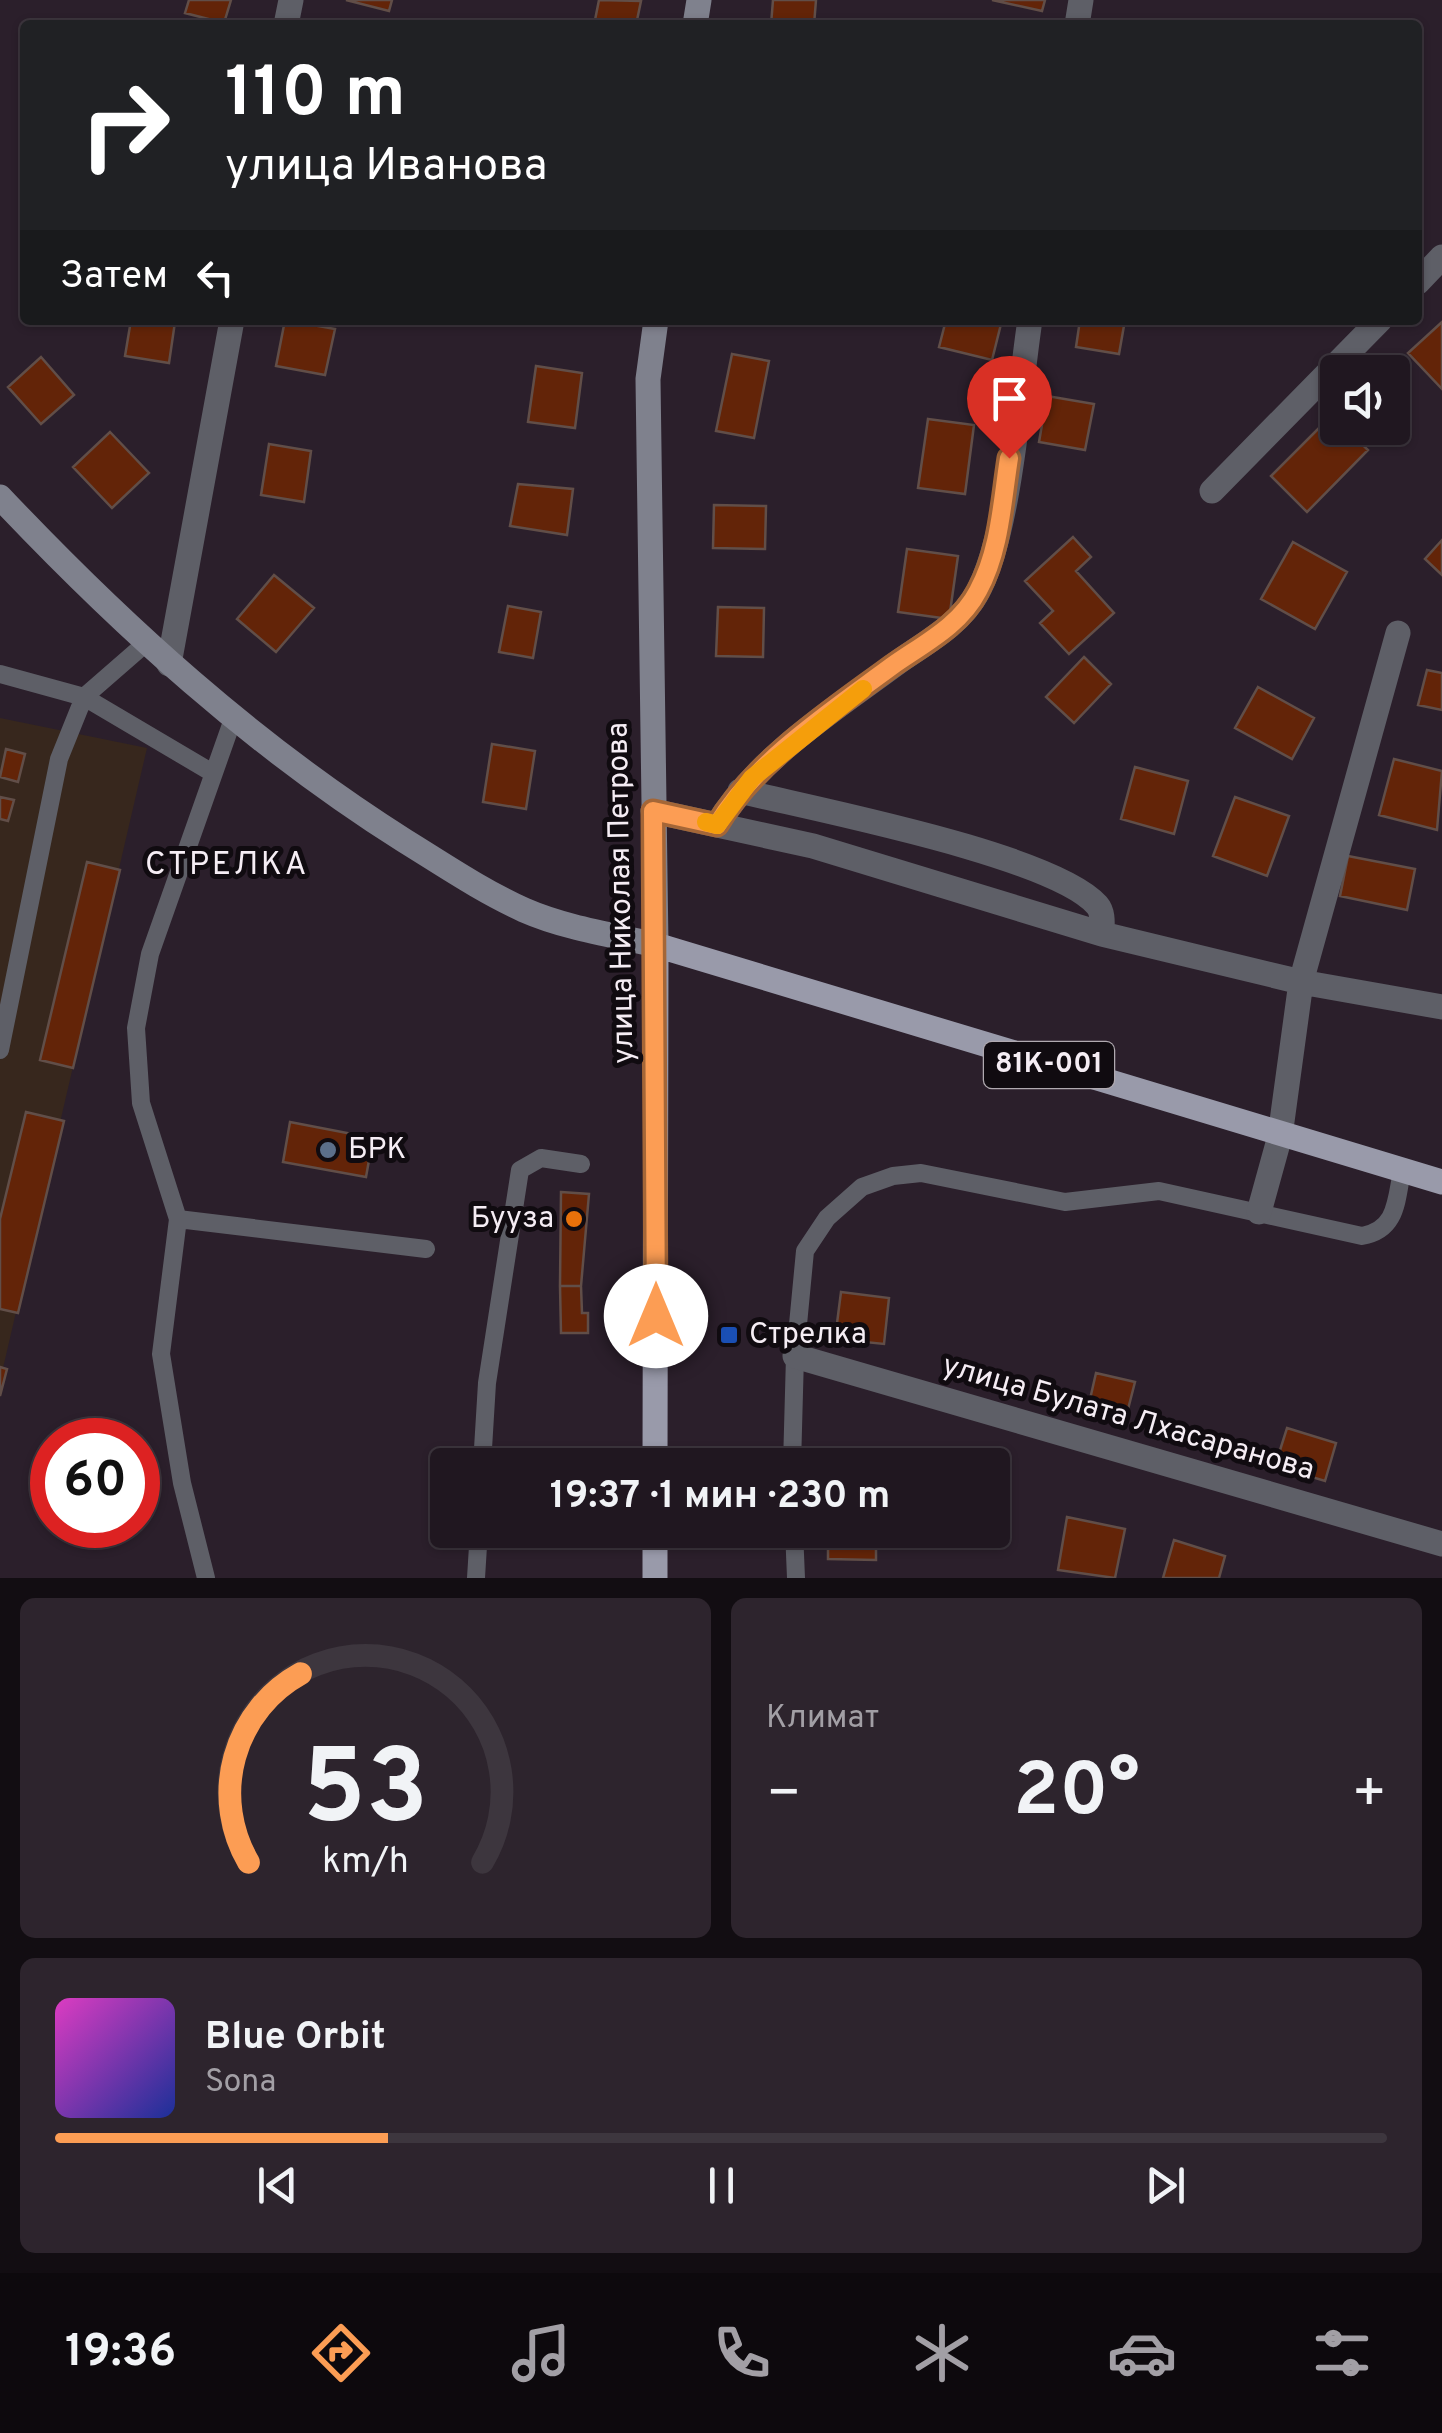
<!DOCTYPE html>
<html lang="ru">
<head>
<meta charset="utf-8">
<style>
	:root { --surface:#201720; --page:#2d242d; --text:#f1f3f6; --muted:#a29fa5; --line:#3d363e; --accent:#fc9d54 }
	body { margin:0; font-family:Overpass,sans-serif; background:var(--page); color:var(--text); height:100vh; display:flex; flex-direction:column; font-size:38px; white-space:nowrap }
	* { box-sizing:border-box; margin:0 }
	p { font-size:32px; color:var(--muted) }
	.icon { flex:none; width:55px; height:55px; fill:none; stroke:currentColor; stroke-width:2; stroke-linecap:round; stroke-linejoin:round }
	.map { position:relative; height:1578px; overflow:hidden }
	.panel { display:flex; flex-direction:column; gap:20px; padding:20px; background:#120d12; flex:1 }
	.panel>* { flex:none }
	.guide { position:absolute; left:20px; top:20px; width:1402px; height:305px; border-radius:10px; box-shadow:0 2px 8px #0004,0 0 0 2px var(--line); background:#202124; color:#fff; overflow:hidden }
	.tools { position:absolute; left:1320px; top:355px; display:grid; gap:20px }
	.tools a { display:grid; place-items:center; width:90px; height:90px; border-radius:10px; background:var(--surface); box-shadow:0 2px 8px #0004,0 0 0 2px var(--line); font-size:50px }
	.speed { position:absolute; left:30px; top:1418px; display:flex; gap:20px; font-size:50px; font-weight:700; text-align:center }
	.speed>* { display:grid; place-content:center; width:130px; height:130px; border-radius:50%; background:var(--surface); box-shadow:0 2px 8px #0004,0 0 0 2px var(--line); line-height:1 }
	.speed .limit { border:15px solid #d22; background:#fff; color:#111 }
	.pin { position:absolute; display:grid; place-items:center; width:85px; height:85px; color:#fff; margin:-102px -42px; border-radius:50% 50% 50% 0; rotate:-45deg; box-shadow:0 0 10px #0007 }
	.pin .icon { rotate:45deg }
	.me { position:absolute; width:110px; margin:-55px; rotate:0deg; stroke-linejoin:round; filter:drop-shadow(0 0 8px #0008) }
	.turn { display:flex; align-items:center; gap:35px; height:210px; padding:0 40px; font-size:45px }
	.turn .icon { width:130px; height:130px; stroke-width:2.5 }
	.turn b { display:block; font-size:70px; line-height:85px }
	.then { display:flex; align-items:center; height:95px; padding:0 40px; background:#0003; gap:20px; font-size:38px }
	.big { font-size:75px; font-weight:700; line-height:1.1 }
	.panel .card { flex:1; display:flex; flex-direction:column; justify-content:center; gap:15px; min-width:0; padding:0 35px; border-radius:15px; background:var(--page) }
	.panel .dial { align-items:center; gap:0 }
	.dial svg { height:260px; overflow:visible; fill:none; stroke:var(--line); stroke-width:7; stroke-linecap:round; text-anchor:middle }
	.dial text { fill:var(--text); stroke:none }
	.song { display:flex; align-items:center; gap:30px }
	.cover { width:120px; height:120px; border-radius:15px; background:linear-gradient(135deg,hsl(310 70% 55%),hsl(230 70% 35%)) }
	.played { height:10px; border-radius:5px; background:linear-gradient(90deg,var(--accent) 25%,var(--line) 25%) }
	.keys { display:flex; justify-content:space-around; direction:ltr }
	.heat { display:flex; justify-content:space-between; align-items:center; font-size:55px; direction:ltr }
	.panel .tiles { flex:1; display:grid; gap:20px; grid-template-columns:1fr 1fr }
	.card:last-child { grid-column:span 2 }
	.trip { position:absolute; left:430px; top:1448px; width:580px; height:100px; border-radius:10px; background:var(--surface); box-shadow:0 2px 8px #0004,0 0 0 2px var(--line); font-weight:700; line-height:100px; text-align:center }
	.tabs { display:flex; height:160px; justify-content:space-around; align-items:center; background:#0d090d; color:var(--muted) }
	.tabs .icon { width:70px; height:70px }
	.tabs .active { color:var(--accent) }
	.tabs b { font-size:45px; color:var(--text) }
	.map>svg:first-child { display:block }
</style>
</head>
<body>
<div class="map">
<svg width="1442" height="1578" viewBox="0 0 1442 1578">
	<rect width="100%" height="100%" fill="#2b1f2b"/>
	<path fill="#37271d" d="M 0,718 L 147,748 L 0,1381 Z"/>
	<path fill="#632408" stroke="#614e48" stroke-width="2.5" d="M 189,0 L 231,0 L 224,23 L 185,13 Z
		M 346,0 L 392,0 L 389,11 Z
		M 599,0 L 641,1 L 636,25 L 594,25 Z
		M 773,0 L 816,0 L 814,25 L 771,25 Z
		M 992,0 L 1045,0 L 1042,11 Z
		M 131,320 L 175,322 L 169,363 L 125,356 Z
		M 285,320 L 335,329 L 325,375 L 276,366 Z
		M 946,320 L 1002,320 L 992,360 L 939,347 Z
		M 1080,320 L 1125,320 L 1119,354 L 1076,347 Z
		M 1442,322 L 1442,389 L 1408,353 Z
		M 732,354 L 769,361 L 754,438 L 716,431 Z
		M 41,357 L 74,395 L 41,424 L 8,387 Z
		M 536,366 L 582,373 L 575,428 L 528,422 Z
		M 1047,396 L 1094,404 L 1085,450 L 1039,442 Z
		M 1332,415 L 1338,428 L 1345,428 L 1368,450 L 1307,512 L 1271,476 Z
		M 928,419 L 974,425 L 965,494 L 918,488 Z
		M 110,432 L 149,473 L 112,508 L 73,467 Z
		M 269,444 L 311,451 L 304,502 L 261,495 Z
		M 518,484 L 573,489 L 567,535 L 510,526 Z
		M 714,505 L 766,506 L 765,549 L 713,548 Z
		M 1073,537 L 1091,557 L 1076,571 L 1114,613 L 1069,654 L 1040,623 L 1053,611 L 1025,581 Z
		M 1442,540 L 1442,575 L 1425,559 Z
		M 1293,542 L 1347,572 L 1315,629 L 1261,599 Z
		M 907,549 L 958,556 L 949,619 L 898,612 Z
		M 274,575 L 314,608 L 276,652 L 237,619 Z
		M 508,606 L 541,612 L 533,658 L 499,652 Z
		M 718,607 L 764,608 L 763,657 L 716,656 Z
		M 1084,657 L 1111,684 L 1074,723 L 1046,697 Z
		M 1427,670 L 1442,673 L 1442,710 L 1418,705 Z
		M 1258,687 L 1314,718 L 1292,759 L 1235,728 Z
		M 492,744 L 535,751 L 526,809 L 483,802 Z
		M 6,749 L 25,754 L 18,782 L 0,777 Z
		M 1394,759 L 1442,771 L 1437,830 L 1379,815 Z
		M 1135,767 L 1188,781 L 1174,834 L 1121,819 Z
		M 0,797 L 14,800 L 8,821 L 0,819 Z
		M 1235,797 L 1289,816 L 1267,876 L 1213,856 Z
		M 1348,856 L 1415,869 L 1407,910 L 1340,896 Z
		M 87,862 L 120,870 L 73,1068 L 40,1060 Z
		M 26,1112 L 64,1121 L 18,1313 L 0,1309 L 0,1219 Z
		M 290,1122 L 373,1138 L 366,1177 L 283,1162 Z
		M 561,1192 L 589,1194 L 581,1286 L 560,1286 Z
		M 560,1286 L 581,1286 L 582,1313 L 588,1313 L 588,1333 L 561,1333 Z
		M 841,1292 L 889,1298 L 884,1344 L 835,1339 Z
		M 0,1367 L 7,1369 L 0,1396 Z
		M 1096,1373 L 1135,1382 L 1126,1417 L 1088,1408 Z
		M 1287,1428 L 1336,1443 L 1325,1481 L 1275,1466 Z
		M 992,1479 L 1001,1481 L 992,1514 Z
		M 1067,1517 L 1125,1529 L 1115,1578 L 1058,1570 Z
		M 828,1530 L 876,1530 L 876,1560 L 828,1559 Z
		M 1174,1540 L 1225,1556 L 1219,1578 L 1163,1578 Z"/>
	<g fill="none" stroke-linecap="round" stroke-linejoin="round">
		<path stroke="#5e5f67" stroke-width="18" d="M 0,674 L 84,697 L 211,772
			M 0,1050 L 59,759 L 84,697 L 146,643
			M 178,1219 L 426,1249
			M 482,1465 L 487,1383 L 520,1170 L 541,1158 L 581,1164
			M 792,1465 L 795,1356 L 805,1251 L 827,1218 L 862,1187 L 893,1176 L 921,1173 L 1065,1202 L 1159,1191 L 1362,1236 C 1397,1230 1396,1201 1402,1171
			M 794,1530 L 796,1578
			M 206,1578 L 182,1483 L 161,1354 L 178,1219 L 141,1103 L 136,1028 L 150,954 L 233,719
			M 476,1578 L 479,1530"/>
		<path stroke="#5e5f67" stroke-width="25" d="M 286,25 L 291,0
			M 1077,25 L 1081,0
			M 1418,282 L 1442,257
			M 1212,491 L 1380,320
			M 169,664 L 232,320
			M 740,791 C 813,809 1053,855 1097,905 C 1104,913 1102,925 1102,934 L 1301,982 L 1442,1007
			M 653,811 L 813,846 L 1102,934
			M 717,825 C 757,758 835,709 897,663 C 925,643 958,626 976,595 C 1010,536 1019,391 1030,320
			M 1259,1212 L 1280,1136 L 1301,982 L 1398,633
			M 795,1356 L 1442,1544"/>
		<path stroke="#7f818d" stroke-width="25" d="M 695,25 L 699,0
			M 0,497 C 123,627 253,745 405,841 C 444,865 482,891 524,910 C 565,928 613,935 656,945 L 648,379 L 656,320"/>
		<path stroke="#999aaa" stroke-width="25" d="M 655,1465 L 656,945 L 1442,1182
			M 655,1578 L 655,1530"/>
	</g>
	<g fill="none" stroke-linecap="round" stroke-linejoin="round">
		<g stroke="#a46637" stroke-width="25">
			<path id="route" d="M 656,1316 L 653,811 L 717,825 C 756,760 831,711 892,666 C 923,644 960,626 978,591 C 1000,551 1002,502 1009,458"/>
		</g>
		<use href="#route" stroke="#fc9d54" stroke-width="18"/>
		<path stroke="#f59e0b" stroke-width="18" d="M 706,822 L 717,825 L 752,778 L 863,689"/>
	</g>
	<circle fill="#5c6f8a" stroke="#100b10" stroke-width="4" cx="328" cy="1150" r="10"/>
	<circle fill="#e8710a" stroke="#100b10" stroke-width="4" cx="574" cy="1219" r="10"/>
	<rect fill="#1a4fb4" stroke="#100b10" stroke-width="4" x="719" y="1325" width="20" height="20" rx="5"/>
	<g text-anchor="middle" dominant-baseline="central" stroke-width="10" stroke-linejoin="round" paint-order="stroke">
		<rect fill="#100b10" stroke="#b0a9b0" stroke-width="2.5" x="984" y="1042" width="130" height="46" rx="8"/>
		<g font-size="28" font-weight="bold" fill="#f5edf4">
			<text x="1049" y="1065">81К-001</text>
		</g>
		<g font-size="30" fill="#f5edf4" stroke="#100b10">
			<text transform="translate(622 893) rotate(-91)">улица Николая Петрова</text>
			<text transform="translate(1128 1419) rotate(16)">улица Булата Лхасаранова</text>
		</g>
		<g font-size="30" fill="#f5edf4" stroke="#100b10" text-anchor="start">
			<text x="348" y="1150">БРК</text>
			<text x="554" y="1219" text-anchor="end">Бууза</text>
			<text x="749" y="1335">Стрелка</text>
		</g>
		<g font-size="32" letter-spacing="2.5" fill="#f5edf4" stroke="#100b10">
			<text x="227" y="866">СТРЕЛКА</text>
		</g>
	</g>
</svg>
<div class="tools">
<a><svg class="icon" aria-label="sound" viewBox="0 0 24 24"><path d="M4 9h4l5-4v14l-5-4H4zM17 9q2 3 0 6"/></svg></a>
</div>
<div class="speed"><div class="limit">60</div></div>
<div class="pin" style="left:1009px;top:458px;background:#d93025"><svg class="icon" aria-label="arrive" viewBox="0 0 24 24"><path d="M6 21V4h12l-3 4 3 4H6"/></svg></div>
<svg class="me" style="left:656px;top:1316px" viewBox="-20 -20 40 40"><circle r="19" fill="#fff"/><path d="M0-13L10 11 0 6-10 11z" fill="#fc9d54"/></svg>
<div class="trip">19:37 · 1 мин · 230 m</div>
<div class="guide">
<div class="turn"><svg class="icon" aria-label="right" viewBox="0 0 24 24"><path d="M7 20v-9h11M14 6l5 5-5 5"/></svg><div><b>110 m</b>улица Иванова</div></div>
<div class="then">Затем<svg class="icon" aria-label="left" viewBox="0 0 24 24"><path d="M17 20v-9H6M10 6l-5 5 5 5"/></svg></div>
</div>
</div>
<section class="panel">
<div class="tiles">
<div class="card dial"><svg viewBox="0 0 100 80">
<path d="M14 69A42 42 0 1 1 86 69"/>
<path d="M14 69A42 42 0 0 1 30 11" stroke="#fc9d54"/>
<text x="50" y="56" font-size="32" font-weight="700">53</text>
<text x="50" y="72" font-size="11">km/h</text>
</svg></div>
<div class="card"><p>Климат</p>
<div class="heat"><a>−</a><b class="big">20°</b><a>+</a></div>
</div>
<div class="card">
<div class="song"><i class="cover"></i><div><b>Blue Orbit</b><p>Sona</p></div></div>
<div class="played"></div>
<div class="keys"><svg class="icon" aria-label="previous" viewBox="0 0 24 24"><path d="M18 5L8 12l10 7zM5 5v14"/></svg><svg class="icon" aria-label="pause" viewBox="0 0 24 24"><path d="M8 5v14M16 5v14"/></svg><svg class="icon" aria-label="next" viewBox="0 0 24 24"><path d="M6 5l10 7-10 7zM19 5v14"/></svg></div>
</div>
</div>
</section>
<nav class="tabs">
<b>19:36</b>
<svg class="icon active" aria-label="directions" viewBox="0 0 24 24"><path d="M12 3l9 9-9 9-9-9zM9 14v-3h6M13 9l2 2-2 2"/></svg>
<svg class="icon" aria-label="music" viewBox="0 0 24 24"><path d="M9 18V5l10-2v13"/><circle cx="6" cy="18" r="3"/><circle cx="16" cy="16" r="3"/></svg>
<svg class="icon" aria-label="phone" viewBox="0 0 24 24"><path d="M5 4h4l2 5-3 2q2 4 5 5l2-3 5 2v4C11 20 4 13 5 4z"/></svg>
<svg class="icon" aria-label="climate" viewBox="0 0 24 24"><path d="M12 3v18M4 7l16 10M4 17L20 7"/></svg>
<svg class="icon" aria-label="car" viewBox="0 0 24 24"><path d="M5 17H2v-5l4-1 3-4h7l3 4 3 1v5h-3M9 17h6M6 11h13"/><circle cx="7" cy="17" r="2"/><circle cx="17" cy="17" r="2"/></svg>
<svg class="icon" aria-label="filters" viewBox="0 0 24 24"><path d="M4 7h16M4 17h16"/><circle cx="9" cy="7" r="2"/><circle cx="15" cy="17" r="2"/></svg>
</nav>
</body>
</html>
